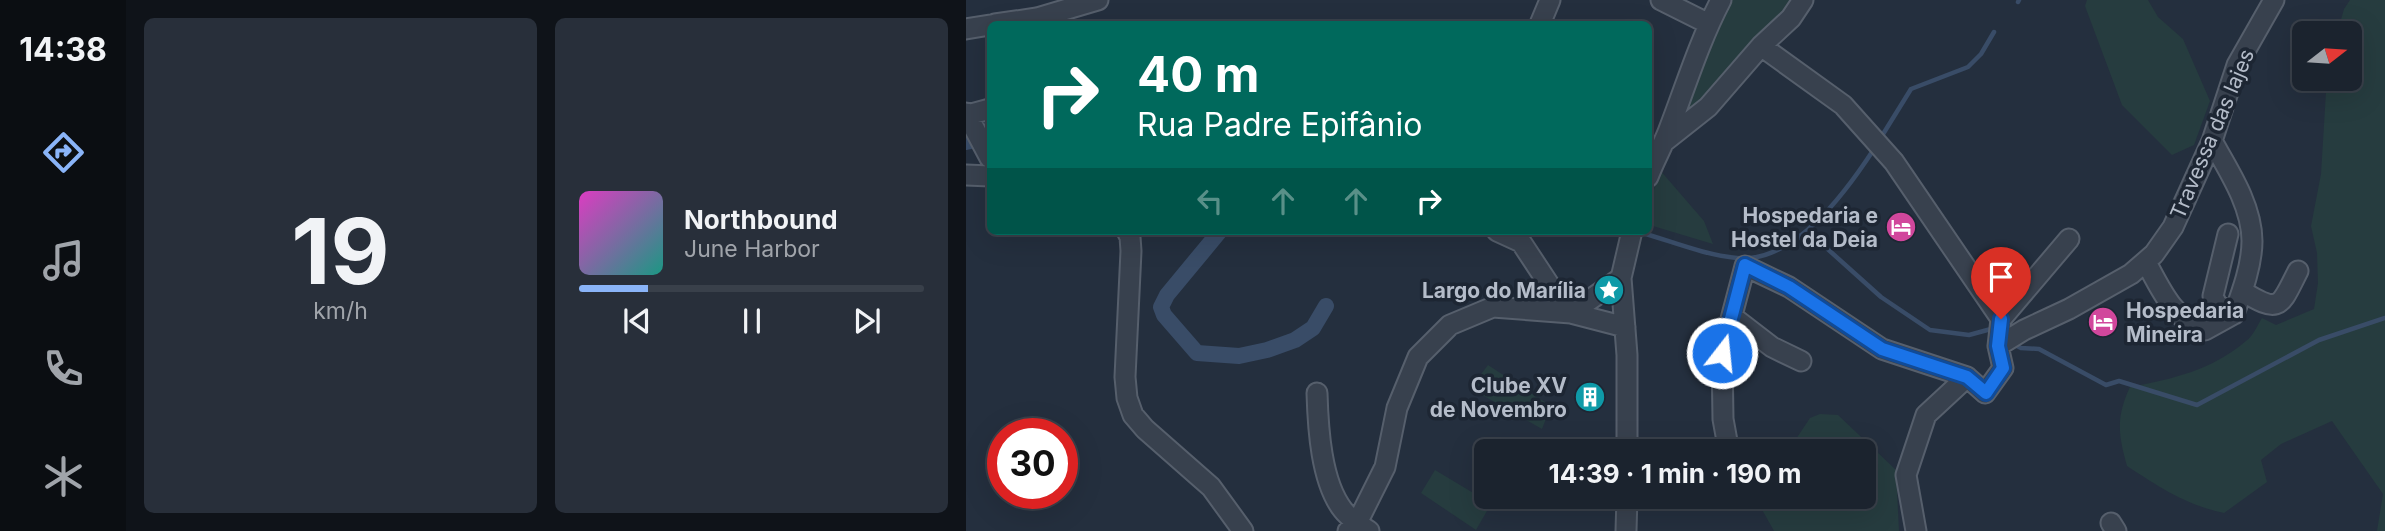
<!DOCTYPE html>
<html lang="en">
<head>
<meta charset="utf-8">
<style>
	:root { --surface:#1b232e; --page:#282f3a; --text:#f1f3f6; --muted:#a0a4aa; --line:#39404a; --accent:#8ab4f8 }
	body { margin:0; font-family:Inter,sans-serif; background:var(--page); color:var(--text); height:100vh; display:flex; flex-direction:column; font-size:26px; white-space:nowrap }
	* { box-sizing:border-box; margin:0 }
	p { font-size:23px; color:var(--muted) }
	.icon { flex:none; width:38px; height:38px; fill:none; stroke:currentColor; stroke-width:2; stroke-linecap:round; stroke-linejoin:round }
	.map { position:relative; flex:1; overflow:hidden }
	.drawer { display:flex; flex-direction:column; gap:18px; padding:18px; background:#0f1319; width:840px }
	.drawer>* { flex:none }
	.banner { position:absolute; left:21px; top:21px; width:665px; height:214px; border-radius:10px; box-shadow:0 7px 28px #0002,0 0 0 2px var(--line); background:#00695c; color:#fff; overflow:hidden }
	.needle { width:46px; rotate:73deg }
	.tools { position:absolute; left:1326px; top:21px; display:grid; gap:14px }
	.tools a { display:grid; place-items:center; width:70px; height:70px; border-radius:10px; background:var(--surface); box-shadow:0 7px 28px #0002,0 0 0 2px var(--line); font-size:35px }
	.speed { position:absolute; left:21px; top:418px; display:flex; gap:14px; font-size:35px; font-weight:700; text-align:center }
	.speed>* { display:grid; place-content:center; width:91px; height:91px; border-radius:50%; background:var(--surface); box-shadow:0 7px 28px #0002,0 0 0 2px var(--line); line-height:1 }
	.speed .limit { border:10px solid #d22; background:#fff; color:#111 }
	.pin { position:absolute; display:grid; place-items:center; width:60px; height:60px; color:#fff; margin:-72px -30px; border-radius:50% 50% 50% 0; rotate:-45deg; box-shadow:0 0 7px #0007 }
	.pin .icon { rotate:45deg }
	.me { position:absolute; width:77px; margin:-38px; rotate:16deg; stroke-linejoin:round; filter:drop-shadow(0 0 5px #0008) }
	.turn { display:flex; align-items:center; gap:24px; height:147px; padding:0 35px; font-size:32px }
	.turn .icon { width:91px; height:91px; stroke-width:2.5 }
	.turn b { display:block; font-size:49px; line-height:60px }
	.lanes { display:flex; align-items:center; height:66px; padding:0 35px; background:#0003; justify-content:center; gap:35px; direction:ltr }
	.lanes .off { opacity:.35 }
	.drawer .card { flex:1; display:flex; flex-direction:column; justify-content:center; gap:10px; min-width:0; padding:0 24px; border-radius:10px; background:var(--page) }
	.drawer .dial { align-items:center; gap:0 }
	.dial b { font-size:91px; line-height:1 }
	.song { display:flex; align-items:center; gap:21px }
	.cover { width:84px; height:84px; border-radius:10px; background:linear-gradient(135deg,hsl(310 70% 55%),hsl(170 70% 35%)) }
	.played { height:7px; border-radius:4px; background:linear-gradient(90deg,var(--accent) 20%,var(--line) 20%) }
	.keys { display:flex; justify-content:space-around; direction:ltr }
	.drawer .tiles { flex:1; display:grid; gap:18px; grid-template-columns:repeat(2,1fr) }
	.trip { position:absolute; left:508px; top:439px; width:402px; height:70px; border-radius:10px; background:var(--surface); box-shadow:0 7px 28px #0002,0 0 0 2px var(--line); font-weight:700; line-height:70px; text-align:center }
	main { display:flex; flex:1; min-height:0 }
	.menu { display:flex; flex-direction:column; width:126px; justify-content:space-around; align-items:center; background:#0b0e12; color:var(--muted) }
	.menu .icon { width:49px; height:49px }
	.menu .on { color:var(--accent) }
	.menu b { font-size:32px; color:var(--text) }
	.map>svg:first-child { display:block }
</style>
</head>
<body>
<main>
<nav class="menu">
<b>14:38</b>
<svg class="icon on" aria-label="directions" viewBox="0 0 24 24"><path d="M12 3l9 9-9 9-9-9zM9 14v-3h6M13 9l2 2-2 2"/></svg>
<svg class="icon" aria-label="music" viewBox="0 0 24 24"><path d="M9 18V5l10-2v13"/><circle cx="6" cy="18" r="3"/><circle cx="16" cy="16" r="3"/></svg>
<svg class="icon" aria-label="phone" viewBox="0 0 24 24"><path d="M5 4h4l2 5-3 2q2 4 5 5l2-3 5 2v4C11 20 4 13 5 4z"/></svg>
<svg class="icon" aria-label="climate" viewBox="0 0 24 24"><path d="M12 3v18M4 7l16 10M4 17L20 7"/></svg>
</nav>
<section class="drawer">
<div class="tiles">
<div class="card dial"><b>19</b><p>km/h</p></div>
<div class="card">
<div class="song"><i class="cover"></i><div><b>Northbound</b><p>June Harbor</p></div></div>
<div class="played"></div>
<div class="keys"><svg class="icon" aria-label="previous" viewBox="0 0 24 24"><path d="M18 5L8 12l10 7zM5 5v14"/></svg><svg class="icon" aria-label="pause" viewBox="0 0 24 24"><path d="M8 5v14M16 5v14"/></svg><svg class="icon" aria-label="next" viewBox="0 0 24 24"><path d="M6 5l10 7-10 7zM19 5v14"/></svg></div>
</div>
</div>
</section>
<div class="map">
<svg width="1419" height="531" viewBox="0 0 1419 531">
	<rect width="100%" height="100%" fill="#242f3e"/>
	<path fill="#263c3f" d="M 766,0 L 832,0 L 795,46 L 718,117 C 725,77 746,36 766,0 Z
		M 1121,0 L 1182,0 L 1192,17 L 1217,39 L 1244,101 L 1228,145 L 1206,155 L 1156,105 L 1119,6 Z
		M 1384,0 L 1419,0 L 1419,531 L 1411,531 L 1417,494 L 1366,421 L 1315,444 L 1295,460 L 1301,482 L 1258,513 C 1218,504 1195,488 1161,466 C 1152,434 1150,417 1164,387 C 1207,379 1246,370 1280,341 C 1287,336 1291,326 1296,318 L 1310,325 L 1348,309 L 1352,283 L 1351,253 L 1345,226 L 1355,174 L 1360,92 L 1363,79 L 1384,79 L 1384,33 L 1371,33 L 1378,9 Z
		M 693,169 L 738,221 L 747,244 L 687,226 L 683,221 L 683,210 Z
		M 522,365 L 585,406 L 576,429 L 511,392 L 509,382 Z
		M 854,414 L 872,415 L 930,470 L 933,531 L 808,531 L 789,497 L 898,497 L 898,452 L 822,451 L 844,418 Z
		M 469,470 L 509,494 L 520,479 L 520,497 L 535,497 L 530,505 L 525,504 L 510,530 L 455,493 Z"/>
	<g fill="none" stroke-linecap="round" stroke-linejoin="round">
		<path stroke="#394c67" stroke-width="4.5" d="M 1052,2 L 1053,0
			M 914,139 L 945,89 L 1002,67 L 1015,54 L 1028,32
			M 673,232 C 705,241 738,255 771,258 C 828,264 880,192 908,149
			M 834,238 L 856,244 L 915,297 L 964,330 L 1003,335 L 1025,329 L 1029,332
			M 1047,344 L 1055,348 L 1073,349 L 1140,385 L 1153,381 L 1231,405 L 1353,340 L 1419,318"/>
		<path stroke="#394c67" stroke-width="16" d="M 0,142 L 24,137
			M 254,231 L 201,295 L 195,307 L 198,315 L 231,353 L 273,356 L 301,350 L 329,340 L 347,328 L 360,306"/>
		<g stroke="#565f6c" stroke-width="23">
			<path id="minor" d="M 695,0 L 743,24
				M 29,24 L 71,18 L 132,0
				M 574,24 L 584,0
				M 0,29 L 24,25
				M 795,46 L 877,105 L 928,162 L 1035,319 L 1032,346 L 1037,368 L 1019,393 L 1001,377 L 960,415 L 940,475 L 950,531
				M 0,113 L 24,158
				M 1,115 L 24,109
				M 699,141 L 742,107 L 795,46 L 825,18 L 837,0
				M 0,175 L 24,176
				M 682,177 C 688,161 696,147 702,132 C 719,88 733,42 755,0
				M 161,231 L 164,237 L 165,251 L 159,377 L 161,398 L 167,415 L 179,429 L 245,487 L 277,531
				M 531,231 L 555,242 L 584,286 L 605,313 L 655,278
				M 1262,234 L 1247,296 L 1251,305 L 1268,314
				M 1180,262 C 1195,290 1208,320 1239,330 L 1268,314 C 1276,292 1286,265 1286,241 C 1286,206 1263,171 1246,141
				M 1276,291 C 1315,315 1314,306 1332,271
				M 767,317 L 806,347 L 835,361
				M 1035,319 L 1103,239
				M 1032,346 L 1058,330 L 1103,309 L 1165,274 L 1188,254 L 1207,227 L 1246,141 L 1271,65 L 1308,0
				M 351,393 C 352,428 355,482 377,510 C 384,519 394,525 403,531
				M 661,452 L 661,355 L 655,278 L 666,231
				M 763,452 L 757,419 L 756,353 L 779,266 L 823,287 L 916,349 L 1001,377
				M 1145,523 L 1150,531
				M 382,531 L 391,523 L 419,467 L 431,408 L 452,357 L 484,325 L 527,307 L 605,313 L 659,327
				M 660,531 L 661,497"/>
		</g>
		<use href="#minor" stroke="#38414e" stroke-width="19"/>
	</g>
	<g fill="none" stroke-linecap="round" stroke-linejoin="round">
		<g stroke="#114b97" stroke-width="18">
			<path id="route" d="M 756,353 L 779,265 L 823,287 L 916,349 L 1001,377 L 1020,393 L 1037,368 L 1032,346 L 1035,319"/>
		</g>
		<use href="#route" stroke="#1a73e8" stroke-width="12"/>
	</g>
	<defs>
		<g id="hotel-disc" transform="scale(1.575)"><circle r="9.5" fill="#d1479c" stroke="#1d2633"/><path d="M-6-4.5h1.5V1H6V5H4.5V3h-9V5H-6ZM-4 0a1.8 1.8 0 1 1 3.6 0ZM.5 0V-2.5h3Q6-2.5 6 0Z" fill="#fff"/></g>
		<g id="sight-disc" transform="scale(1.575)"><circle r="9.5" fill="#0f9aa8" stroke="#1d2633"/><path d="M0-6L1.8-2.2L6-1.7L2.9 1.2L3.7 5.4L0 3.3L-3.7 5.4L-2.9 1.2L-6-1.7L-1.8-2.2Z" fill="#fff"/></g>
		<g id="building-disc" transform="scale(1.575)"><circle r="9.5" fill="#0f9aa8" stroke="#1d2633"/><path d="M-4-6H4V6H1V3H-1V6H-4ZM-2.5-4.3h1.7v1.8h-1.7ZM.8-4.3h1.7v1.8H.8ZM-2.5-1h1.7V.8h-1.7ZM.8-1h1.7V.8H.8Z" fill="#fff"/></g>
	</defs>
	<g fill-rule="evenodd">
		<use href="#hotel-disc" x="935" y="227"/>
		<use href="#sight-disc" x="643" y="290"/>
		<use href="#hotel-disc" x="1137" y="322"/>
		<use href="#building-disc" x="624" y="397"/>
	</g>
	<g text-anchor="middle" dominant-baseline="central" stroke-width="7" stroke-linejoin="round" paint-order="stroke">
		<g font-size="21" fill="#b4bcc9" stroke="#1d2633">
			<text transform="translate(1246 134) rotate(-67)">Travessa das lajes</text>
		</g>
		<g font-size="21" font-weight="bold" fill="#b4bcc9" stroke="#1d2633" text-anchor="end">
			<text x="912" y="215">Hospedaria e<tspan x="912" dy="24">Hostel da Deia</tspan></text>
			<text x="620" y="290">Largo do Marília</text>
			<text x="1160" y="310" text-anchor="start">Hospedaria<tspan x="1160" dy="24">Mineira</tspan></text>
			<text x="601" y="385">Clube XV<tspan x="601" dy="24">de Novembro</tspan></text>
		</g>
	</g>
</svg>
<div class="tools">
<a><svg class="needle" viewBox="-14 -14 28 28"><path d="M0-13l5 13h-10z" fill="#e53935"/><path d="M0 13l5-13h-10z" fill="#a0a4aa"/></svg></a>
</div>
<div class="speed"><div class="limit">30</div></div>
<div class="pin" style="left:1035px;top:319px;background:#d93025"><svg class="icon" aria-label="arrive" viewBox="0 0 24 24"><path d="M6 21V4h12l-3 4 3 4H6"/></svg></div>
<svg class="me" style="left:756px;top:353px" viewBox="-20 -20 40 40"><circle r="17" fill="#1a73e8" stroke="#fff" stroke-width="3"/><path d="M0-11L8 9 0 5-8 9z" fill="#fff"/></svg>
<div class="trip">14:39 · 1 min · 190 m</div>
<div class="banner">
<div class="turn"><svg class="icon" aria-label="right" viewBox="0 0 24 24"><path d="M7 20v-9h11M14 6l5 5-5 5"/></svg><div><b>40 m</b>Rua Padre Epifânio</div></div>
<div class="lanes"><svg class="icon off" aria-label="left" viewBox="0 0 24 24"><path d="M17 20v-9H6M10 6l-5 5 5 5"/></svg><svg class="icon off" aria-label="ahead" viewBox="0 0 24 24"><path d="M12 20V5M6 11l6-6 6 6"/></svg><svg class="icon off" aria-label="ahead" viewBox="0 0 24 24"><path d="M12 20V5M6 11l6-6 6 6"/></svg><svg class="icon" aria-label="right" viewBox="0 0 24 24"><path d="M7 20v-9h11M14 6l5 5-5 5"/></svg></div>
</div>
</div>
</main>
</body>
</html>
